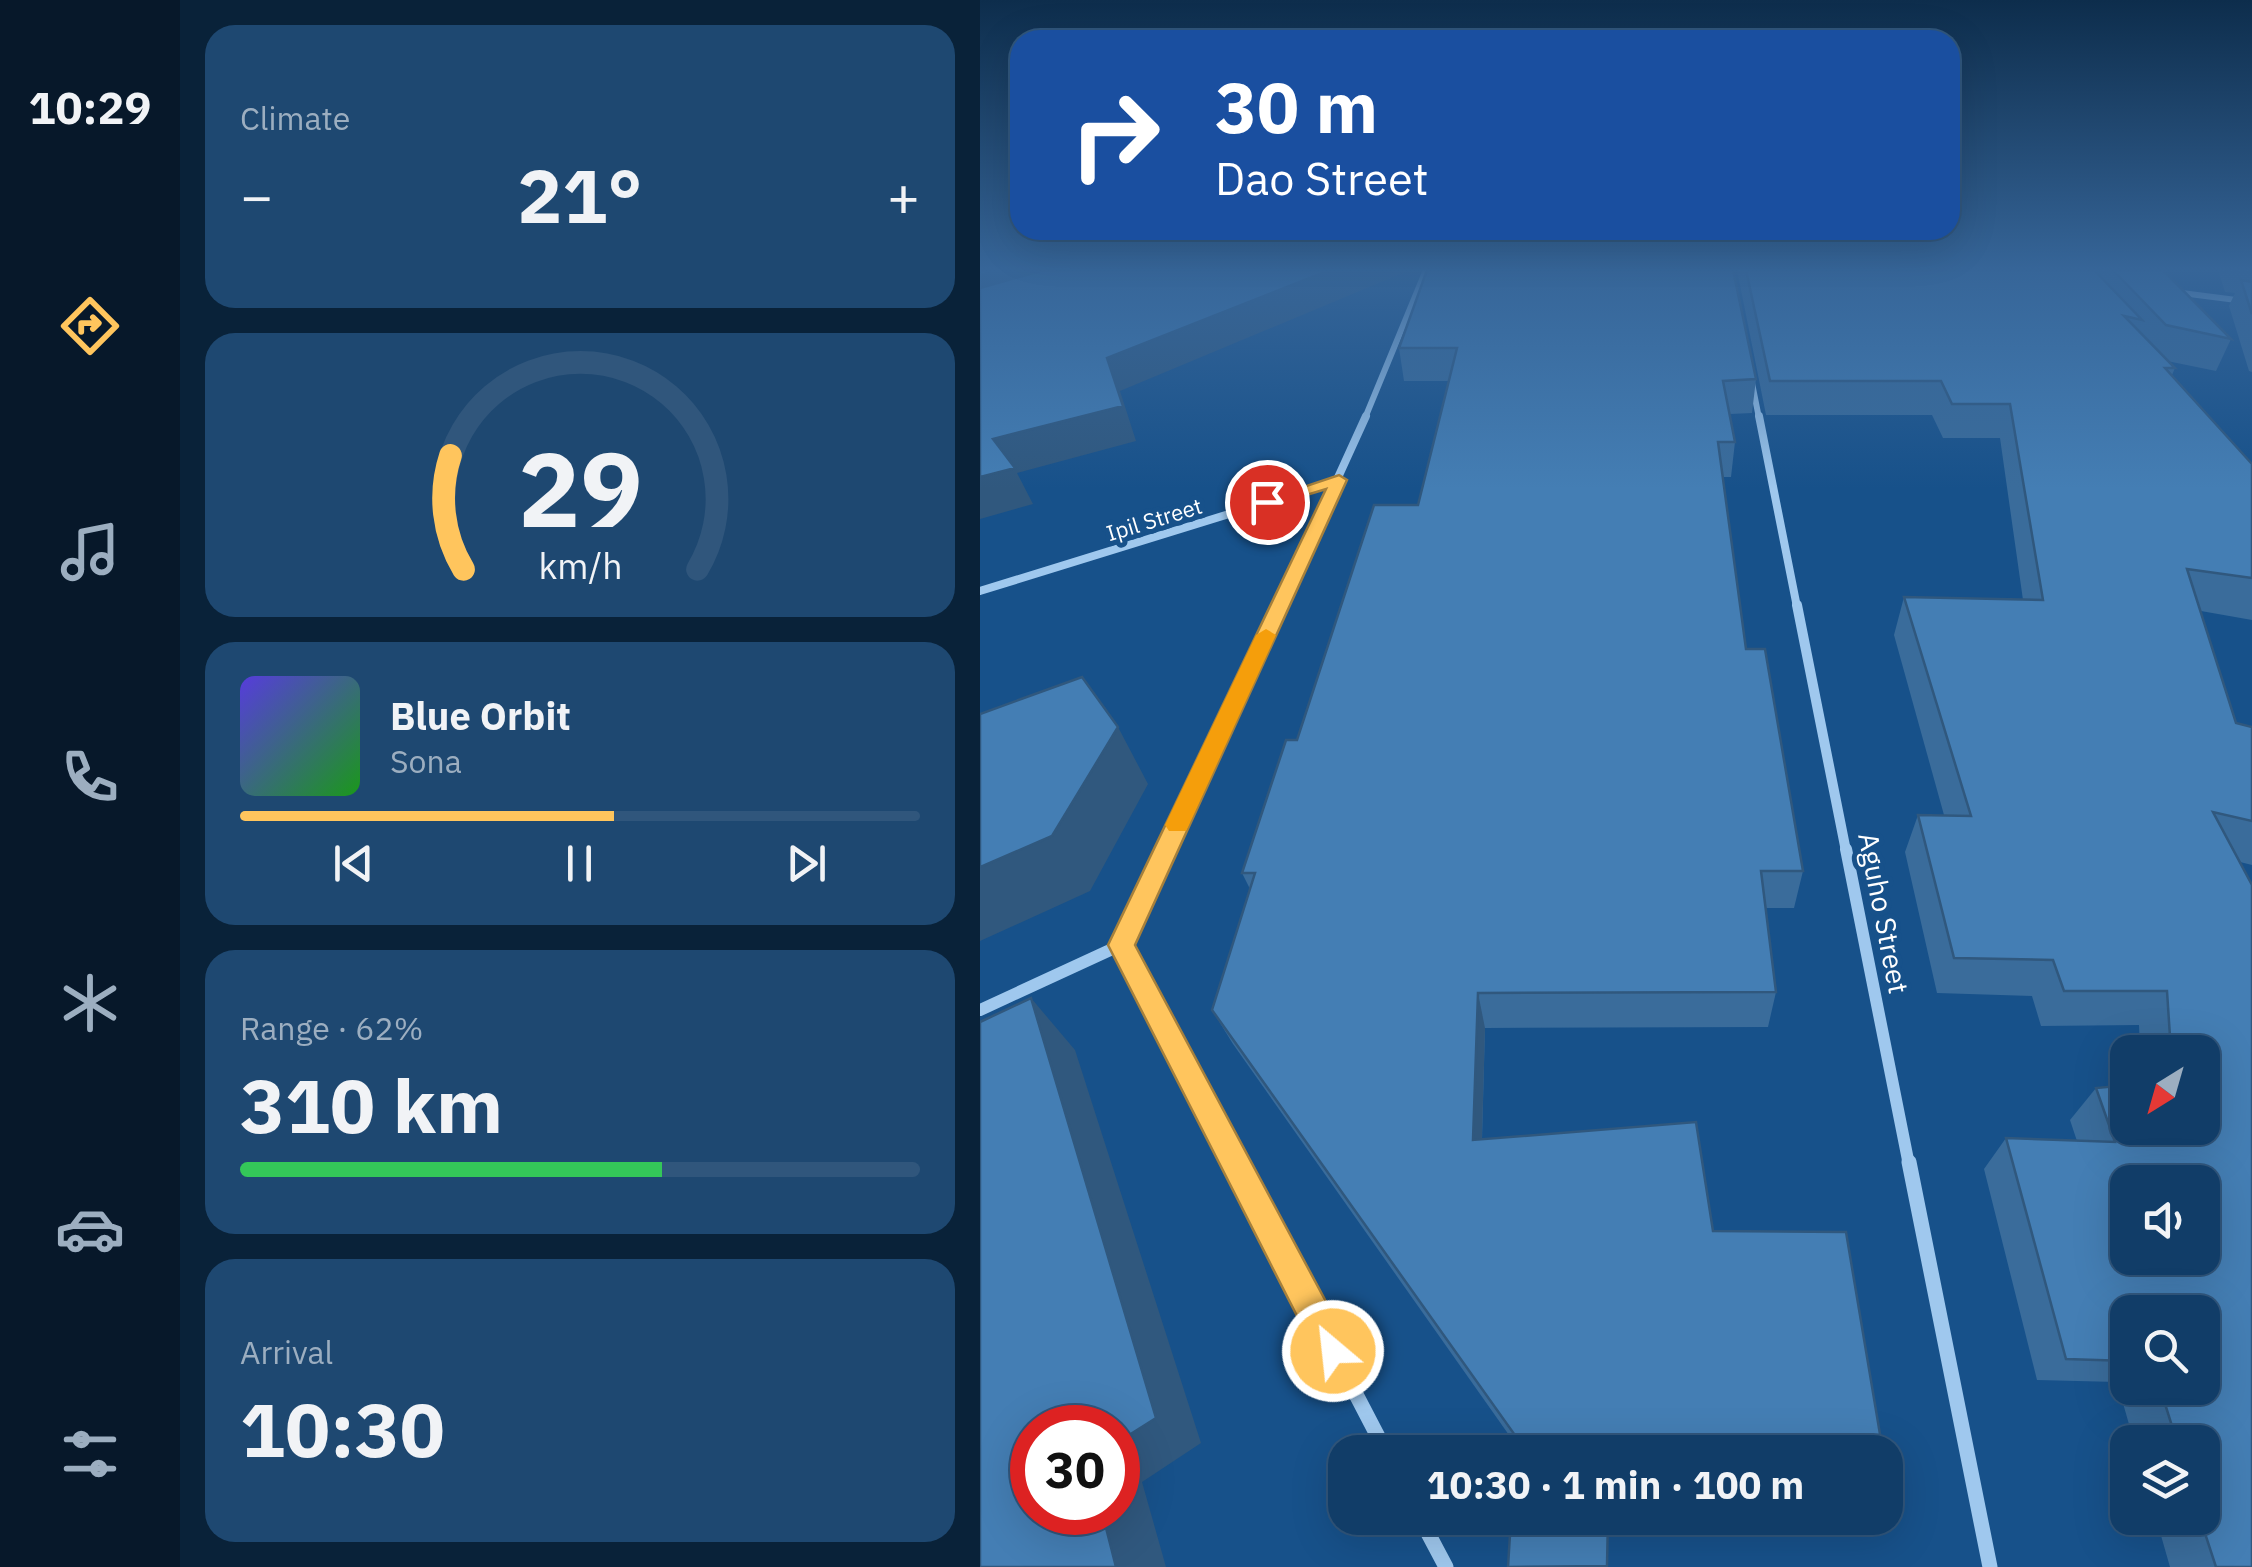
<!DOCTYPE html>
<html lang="en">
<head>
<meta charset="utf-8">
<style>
	:root { --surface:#113d68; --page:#1e4871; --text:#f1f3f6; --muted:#9caec0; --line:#30567c; --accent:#ffc55d }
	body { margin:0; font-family:"IBM Plex Sans",sans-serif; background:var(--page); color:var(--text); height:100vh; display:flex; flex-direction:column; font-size:38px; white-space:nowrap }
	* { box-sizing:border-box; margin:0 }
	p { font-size:32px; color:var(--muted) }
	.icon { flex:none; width:55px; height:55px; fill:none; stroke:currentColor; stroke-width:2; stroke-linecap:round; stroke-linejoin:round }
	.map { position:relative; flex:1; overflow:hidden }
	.sheet { display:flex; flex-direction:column; gap:25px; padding:25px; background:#092239; width:800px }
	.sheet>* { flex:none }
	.hud { position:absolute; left:30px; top:30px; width:950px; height:210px; border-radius:30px; box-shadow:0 10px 40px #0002,0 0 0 2px var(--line); background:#1a4fa0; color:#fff; overflow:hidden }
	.needle { width:65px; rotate:217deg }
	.buttons { position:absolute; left:1130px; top:1035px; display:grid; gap:20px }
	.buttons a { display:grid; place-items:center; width:110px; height:110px; border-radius:20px; background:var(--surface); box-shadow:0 10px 40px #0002,0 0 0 2px var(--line); font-size:50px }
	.speed { position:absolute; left:30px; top:1405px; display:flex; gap:20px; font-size:50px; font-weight:700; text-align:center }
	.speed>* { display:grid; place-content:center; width:130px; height:130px; border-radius:50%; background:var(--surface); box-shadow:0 10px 40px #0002,0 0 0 2px var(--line); line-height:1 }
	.speed .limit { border:15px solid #d22; background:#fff; color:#111 }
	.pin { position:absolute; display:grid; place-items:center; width:85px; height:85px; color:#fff; margin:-42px; border:5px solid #fff; border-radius:50%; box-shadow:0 2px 10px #0007 }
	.me { position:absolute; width:110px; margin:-55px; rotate:332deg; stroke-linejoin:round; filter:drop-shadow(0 0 8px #0008) }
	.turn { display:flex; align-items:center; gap:35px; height:210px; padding:0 40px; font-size:45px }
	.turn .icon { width:130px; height:130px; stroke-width:2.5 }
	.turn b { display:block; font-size:70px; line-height:85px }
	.big { font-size:75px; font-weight:700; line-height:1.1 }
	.sheet .widget { flex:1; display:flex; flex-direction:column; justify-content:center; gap:15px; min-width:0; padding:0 35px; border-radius:30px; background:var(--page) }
	.sheet .dial { align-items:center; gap:0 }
	.dial svg { height:260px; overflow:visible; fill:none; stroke:var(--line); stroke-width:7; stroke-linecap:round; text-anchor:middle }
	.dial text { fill:var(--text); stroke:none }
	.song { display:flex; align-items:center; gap:30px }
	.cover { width:120px; height:120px; border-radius:15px; background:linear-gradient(135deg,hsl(250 70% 55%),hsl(120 70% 35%)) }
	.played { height:10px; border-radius:5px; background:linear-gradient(90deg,var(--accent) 55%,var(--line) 55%) }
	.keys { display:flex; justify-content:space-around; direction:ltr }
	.heat { display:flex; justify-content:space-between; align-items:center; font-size:55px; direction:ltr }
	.charge { height:15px; border-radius:8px; background:linear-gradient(90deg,#34c759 62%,var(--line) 0) }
	.trip { position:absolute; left:348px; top:1435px; width:575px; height:100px; border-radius:30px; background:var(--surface); box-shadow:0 10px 40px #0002,0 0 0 2px var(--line); font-weight:700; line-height:100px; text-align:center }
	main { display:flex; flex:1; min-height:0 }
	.dock { display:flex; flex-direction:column; width:180px; justify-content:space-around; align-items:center; background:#07182a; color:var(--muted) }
	.dock .icon { width:70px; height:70px }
	.dock .selected { color:var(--accent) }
	.dock b { font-size:45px; color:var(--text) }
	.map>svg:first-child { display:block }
</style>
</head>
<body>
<main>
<nav class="dock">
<b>10:29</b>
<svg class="icon selected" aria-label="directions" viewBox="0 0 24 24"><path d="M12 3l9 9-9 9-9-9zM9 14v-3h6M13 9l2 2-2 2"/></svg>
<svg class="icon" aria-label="music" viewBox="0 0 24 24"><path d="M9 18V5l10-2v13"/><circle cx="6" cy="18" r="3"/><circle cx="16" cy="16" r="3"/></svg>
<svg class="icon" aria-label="phone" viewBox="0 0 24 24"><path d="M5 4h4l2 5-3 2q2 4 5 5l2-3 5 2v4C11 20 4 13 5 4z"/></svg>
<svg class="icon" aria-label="climate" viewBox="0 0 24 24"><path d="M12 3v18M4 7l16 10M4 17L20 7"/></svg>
<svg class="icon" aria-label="car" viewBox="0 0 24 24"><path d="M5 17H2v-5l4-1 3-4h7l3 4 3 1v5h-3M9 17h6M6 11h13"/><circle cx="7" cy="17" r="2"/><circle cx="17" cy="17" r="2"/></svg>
<svg class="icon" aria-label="filters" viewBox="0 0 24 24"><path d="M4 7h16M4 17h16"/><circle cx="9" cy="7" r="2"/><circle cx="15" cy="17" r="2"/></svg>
</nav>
<section class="sheet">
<div class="widget"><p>Climate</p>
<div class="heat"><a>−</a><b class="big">21°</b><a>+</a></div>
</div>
<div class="widget dial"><svg viewBox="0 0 100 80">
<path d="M14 69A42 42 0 1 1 86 69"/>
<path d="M14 69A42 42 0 0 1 10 34" stroke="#ffc55d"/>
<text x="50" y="56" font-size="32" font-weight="700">29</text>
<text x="50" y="72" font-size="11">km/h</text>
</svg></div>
<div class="widget">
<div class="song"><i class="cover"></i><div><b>Blue Orbit</b><p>Sona</p></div></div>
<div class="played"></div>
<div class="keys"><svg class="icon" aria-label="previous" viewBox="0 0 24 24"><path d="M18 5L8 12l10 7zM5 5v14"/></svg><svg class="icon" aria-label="pause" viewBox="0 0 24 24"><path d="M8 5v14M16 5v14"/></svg><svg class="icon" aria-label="next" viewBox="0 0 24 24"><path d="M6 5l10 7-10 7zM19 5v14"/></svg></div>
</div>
<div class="widget"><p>Range · 62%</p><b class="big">310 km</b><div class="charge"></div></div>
<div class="widget"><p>Arrival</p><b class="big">10:30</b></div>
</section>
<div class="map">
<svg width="1272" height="1567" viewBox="0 0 1272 1567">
	<rect width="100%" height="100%" fill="#17518a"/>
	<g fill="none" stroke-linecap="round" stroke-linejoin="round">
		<path stroke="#9fc8ee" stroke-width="6" d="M 1194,292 L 1272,302
			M 772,383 L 779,418
			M 385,418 L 446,270"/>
		<path stroke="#9fc8ee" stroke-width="8" d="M 779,416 L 817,607
			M 0,591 L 359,480
			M 299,607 L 386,416"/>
		<path stroke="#9fc8ee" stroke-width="10" d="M 817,605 L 866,851
			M 185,851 L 300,605"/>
		<path stroke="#9fc8ee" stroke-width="12" d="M 866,849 L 929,1165
			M 141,945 L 186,849
			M 141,945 L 256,1165
			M 0,1010 L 141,945"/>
		<path stroke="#9fc8ee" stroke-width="15" d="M 255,1162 L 406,1452
			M 929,1162 L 1010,1567
			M 440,1518 L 466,1567"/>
	</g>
	<path fill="#3a6c9b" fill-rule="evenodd" d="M 447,270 L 776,379 L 772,413 L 750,414 L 755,442 L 751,477 L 743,477 L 766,649 L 823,871 L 814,908 L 785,908 L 796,992 L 788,1027 L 505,1028 L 502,1140 L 716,1122 L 536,1445 L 253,1044 L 232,1010 L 270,889 L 262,873 L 317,740 L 438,505 L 469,381 L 424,381 L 419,348 Z
		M 757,270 L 1183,270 L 1251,339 L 1236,371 L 1187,361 L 1195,368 L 1192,375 L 1272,464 L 1272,620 L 1221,611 L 1256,723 L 1272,727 L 1272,865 L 1260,862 L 1272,1567 L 1190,1567 L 1176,1518 L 1222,1518 L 1222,1442 L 1154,1442 L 1137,1382 L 1057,1380 L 1004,1169 L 1026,1138 L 1097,1141 L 1090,1120 L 1116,1088 L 1148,1128 L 1222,1052 L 1160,1052 L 1159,1025 L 1061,1026 L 1052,996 L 957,993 L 925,852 L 938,815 L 964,815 L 914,635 L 924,597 L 1043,600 L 1020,438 L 963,438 L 952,415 L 786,415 ZM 1148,1312 L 1222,1388 L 1148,1388 Z
		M 1238,270 L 1272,270 L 1272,372 L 1269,371 L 1249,306 L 1255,293 L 1245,292 Z"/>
	<path fill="#30587e" d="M 19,270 L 133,270 L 0,310 L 0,275 Z
		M 350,270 L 430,270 L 140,391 L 156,441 L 37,473 L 53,504 L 0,519 L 0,477 L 13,439 L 127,358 Z
		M 138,727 L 168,784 L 110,891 L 0,941 L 0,867 Z
		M 498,993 L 505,1028 L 501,1171 L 493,1140 Z
		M 51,998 L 95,1050 L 221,1443 L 162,1482 L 186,1567 L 136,1567 L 122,1512 L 138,1512 L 138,1442 Z"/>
	<path fill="#447eb4" stroke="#30587e" stroke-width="2.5" fill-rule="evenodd" d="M 0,270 L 19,270 L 0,275 Z
		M 64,270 L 350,270 L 127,358 L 143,406 L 13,439 L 35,468 L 0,477 L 0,288 Z
		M 447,270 L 753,270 L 776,379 L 743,381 L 755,442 L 738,442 L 766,649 L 785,649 L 823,871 L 781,871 L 796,992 L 498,993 L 493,1140 L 716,1122 L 733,1231 L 866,1232 L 903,1452 L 536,1452 L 537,1438 L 232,1010 L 275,873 L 262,873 L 306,740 L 317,740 L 394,505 L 438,505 L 477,348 L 419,348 Z
		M 766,270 L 1114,270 L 1162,320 L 1144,316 L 1195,368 L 1185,368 L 1272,464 L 1272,578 L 1207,569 L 1256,723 L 1272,727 L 1272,821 L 1233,812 L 1272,885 L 1272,1567 L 1236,1567 L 1220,1518 L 1222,1518 L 1222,1442 L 1197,1442 L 1180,1388 L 1222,1388 L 1222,1312 L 1148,1312 L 1148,1361 L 1086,1359 L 1026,1138 L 1135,1142 L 1116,1088 L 1148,1085 L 1148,1128 L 1222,1128 L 1222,1052 L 1191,1052 L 1187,991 L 1084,991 L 1073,960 L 974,958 L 938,815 L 991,816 L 924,597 L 1063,600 L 1030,404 L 972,404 L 961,381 L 790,381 ZM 1148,1182 L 1222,1182 L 1222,1258 L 1148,1258 Z
		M 1133,270 L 1183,270 L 1251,339 L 1186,325 Z
		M 1261,280 L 1272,282 L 1272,314 Z
		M 102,677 L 138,727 L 72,836 L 0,867 L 0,714 Z
		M 51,998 L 176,1418 L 138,1442 L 138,1428 L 52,1428 L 52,1512 L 122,1512 L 136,1567 L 0,1567 L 0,1022 Z
		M 905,1464 L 909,1488 L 905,1488 Z
		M 531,1518 L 628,1518 L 627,1566 L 528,1567 Z"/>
	<linearGradient id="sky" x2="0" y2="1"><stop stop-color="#0d2d4c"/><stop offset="0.55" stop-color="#366598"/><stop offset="1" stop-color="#366598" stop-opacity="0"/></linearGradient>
	<rect width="1272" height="489" fill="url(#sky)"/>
	<path fill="#ffc55d" stroke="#a6803c" stroke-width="2.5" d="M 359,475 L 367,480 L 155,945 L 366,1339 L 371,1351 L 366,1363 L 353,1369 L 341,1363 L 128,945 L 346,489 L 287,507 L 279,502 Z"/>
	<path fill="#f59e0b" d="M 286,629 L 296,635 L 209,825 L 206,831 L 189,831 L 185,825 L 276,635 Z"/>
	<g text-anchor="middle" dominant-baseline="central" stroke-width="10" stroke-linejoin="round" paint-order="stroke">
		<g font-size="22" fill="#fff" stroke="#17518a">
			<text transform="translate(174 519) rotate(-17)">Ipil Street</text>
		</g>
		<g font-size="28" fill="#fff" stroke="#17518a">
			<text transform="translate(904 913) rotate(79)">Aguho Street</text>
		</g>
	</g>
</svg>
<div class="buttons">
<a><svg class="needle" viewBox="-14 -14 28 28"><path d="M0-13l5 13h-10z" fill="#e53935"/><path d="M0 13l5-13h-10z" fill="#9caec0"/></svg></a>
<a><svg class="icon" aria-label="sound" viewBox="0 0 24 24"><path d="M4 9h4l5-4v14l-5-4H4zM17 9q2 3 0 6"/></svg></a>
<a><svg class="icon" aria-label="search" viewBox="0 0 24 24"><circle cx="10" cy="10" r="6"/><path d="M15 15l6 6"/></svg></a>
<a><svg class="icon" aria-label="layers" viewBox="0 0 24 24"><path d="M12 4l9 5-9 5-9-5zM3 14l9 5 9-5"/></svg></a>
</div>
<div class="speed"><div class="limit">30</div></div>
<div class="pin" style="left:287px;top:502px;background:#d93025"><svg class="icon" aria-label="arrive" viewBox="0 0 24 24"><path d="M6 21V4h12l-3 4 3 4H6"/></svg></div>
<svg class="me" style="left:353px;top:1351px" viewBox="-20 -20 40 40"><circle r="17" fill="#ffc55d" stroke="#fff" stroke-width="3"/><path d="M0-11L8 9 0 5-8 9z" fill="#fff"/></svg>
<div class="trip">10:30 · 1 min · 100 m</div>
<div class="hud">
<div class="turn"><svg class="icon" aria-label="right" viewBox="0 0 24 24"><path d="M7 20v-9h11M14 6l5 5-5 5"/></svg><div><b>30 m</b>Dao Street</div></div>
</div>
</div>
</main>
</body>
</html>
